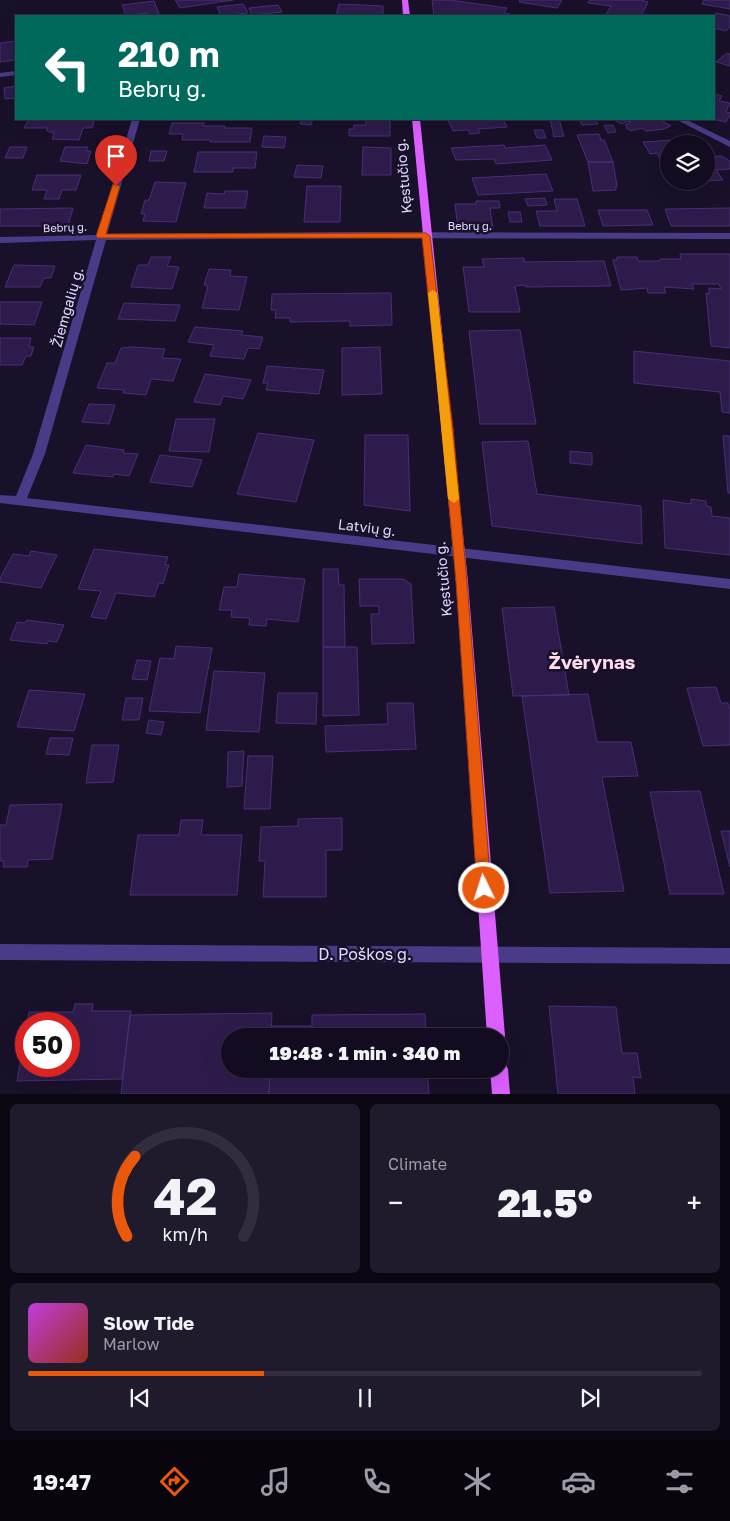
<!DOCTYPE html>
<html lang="en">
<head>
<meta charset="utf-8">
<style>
	:root { --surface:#130c20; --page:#201a2d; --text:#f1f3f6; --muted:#9d9ba5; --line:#322c3e; --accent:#ea580c }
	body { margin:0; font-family:"Golos Text",sans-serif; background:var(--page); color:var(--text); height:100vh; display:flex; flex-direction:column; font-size:19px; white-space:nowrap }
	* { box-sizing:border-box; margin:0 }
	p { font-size:16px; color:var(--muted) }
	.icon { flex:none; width:28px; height:28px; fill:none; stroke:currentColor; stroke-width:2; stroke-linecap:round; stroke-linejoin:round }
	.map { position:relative; height:1094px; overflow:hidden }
	.drawer { display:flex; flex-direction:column; gap:10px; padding:10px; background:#0a0712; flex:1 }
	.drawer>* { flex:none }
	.banner { position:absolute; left:15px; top:15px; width:700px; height:105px; border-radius:0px; box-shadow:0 5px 20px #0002,0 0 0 1px var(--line); background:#00695c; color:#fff; overflow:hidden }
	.buttons { position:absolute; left:660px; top:135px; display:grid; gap:10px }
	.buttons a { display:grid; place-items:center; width:55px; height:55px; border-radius:50%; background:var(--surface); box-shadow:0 5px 20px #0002,0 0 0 1px var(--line); font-size:25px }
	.speed { position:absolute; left:15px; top:1012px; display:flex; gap:10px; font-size:25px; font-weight:700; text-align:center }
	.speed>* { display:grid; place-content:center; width:65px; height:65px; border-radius:50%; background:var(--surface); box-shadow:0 5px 20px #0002,0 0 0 1px var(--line); line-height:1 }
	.speed .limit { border:8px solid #d22; background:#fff; color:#111 }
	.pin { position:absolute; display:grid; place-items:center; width:42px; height:42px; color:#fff; margin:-51px -21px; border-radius:50% 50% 50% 0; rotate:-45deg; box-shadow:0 0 5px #0007 }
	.pin .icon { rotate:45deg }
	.me { position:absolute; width:55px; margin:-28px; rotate:356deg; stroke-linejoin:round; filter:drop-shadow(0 0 4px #0008) }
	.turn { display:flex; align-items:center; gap:18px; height:105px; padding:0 20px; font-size:22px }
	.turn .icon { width:65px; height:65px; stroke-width:2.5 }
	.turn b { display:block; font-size:35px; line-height:42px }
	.big { font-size:38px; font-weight:800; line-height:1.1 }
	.drawer .card { flex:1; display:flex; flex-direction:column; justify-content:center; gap:8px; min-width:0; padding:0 18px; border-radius:8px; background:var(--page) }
	.drawer .dial { align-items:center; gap:0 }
	.dial svg { height:130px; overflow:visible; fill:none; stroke:var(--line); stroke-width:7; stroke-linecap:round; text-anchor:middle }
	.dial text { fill:var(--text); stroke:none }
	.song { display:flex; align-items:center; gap:15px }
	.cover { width:60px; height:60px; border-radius:8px; background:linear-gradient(135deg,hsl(290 70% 55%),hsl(10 70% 35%)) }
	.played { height:5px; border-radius:2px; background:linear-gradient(90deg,var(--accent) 35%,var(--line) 35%) }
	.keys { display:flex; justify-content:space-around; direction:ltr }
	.heat { display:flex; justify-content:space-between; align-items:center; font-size:28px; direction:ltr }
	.drawer .tiles { flex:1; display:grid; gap:10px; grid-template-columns:1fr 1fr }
	.card:last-child { grid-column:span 2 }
	.trip { position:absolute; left:221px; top:1028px; width:288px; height:50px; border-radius:25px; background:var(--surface); box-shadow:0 5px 20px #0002,0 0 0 1px var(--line); font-weight:800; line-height:50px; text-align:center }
	.dock { display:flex; height:80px; justify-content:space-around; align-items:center; background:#08050d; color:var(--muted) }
	.dock .icon { width:35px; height:35px }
	.dock .on { color:var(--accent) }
	.dock b { font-size:22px; color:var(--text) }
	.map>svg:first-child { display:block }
</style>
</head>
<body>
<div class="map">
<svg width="730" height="1094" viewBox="0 0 730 1094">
	<rect width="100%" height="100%" fill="#19102a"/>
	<path fill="#2d1c4b" stroke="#482e77" d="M 175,0 L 233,0 L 180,8 Z
		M 432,0 L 450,0 L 507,8 L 504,13 L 510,14 L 509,16 L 434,16 Z
		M 520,0 L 562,0 L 557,8 L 519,2 Z
		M 590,0 L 640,0 L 648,2 L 641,16 L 605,16 L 611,6 L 588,3 Z
		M 704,0 L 730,0 L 730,9 L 702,4 Z
		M 154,1 L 159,14 L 150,15 L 149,13 L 138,14 L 139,16 L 126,16 L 122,5 Z
		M 243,4 L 248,13 L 221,16 L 217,7 Z
		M 339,4 L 383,6 L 383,16 L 336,16 Z
		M 278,5 L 282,12 L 252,15 L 249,8 Z
		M 716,13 L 730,16 L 730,27 L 726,31 L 714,28 L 713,16 Z
		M 16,41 L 16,60 L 0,62 L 0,43 Z
		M 727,53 L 730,54 L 730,66 L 716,62 Z
		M 16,86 L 16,98 L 5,99 L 4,88 Z
		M 714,94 L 722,96 L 719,101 L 730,103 L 726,112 L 730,113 L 730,115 L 726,122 L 713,119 Z
		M 29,119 L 95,119 L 92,128 L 83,128 L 79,140 L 52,139 L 54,133 L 47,131 L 47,128 L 24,128 Z
		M 302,119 L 313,119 L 311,125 L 300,124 Z
		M 366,119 L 390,119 L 390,136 L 349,136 L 349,129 L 354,129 L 354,125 L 366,125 Z
		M 471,119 L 503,119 L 507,127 L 478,129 L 480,133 L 470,134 L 468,130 L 453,131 L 448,120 Z
		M 550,119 L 559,119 L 564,136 L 554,137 Z
		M 595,119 L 598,124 L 582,125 L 579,120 Z
		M 613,119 L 651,119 L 655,121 L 659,119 L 671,126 L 664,129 L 646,131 L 642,128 L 631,131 L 626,128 L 628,127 L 625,125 L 631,122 L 628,121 L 621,124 Z
		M 172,123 L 204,123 L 203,126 L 225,126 L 224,128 L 252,128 L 250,142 L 210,142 L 211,140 L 182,140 L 183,134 L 169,134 Z
		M 604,125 L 613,125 L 616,132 L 608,133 Z
		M 534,130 L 543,130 L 546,138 L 537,138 Z
		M 599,134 L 601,140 L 604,140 L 613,162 L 588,162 L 577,135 Z
		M 264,136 L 286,137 L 284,148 L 262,147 Z
		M 688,139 L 697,144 L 669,144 L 669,162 L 662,163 L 657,153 L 650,154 L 643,142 Z
		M 504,145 L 505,148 L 545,145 L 552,160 L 496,164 L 494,159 L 456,160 L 451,148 Z
		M 10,147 L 27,147 L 23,158 L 5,158 Z
		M 65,147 L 88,147 L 86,151 L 91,151 L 87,164 L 60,161 Z
		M 363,147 L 391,148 L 391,175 L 362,175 Z
		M 151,151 L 167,151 L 164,161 L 149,161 Z
		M 198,152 L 257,152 L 255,168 L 233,168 L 233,172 L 194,172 Z
		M 721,156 L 730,161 L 730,169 L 716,170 L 723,180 L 706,181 L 706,157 Z
		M 588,162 L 613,162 L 617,186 L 616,186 L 616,190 L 593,191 Z
		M 297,165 L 323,166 L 321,178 L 294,177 Z
		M 546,174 L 553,191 L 478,195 L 472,178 Z
		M 37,175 L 81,175 L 76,190 L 62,190 L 59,199 L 44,199 L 47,190 L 32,190 Z
		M 155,182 L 186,183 L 176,222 L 143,221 L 145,214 L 141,214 L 145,200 L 149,200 Z
		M 307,186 L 341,186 L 340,222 L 304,222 Z
		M 225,191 L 248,191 L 245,208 L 204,208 L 207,193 L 224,194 Z
		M 545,198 L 547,205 L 528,206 L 525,199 Z
		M 554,199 L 577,199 L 585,226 L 540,226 L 536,211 L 557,211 Z
		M 476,201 L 499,201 L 500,208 L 490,208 L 493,229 L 458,229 L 455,204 L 476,204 Z
		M 73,208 L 68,226 L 0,226 L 0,209 Z
		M 730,208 L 730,226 L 671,226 L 665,209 Z
		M 598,210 L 647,210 L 653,225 L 603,226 Z
		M 508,212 L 520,212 L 522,222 L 510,222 Z
		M 680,254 L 730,254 L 730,348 L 711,346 L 706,293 L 709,294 L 709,288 L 721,289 L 719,284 L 692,284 L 694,289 L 664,287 L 666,293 L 648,293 L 647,288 L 621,290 L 613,260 L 617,260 L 617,257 L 637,257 L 638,261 L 660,261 L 660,259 L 681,259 Z
		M 151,257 L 171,257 L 167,266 L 179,267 L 172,289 L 131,287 L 138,265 L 148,265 Z
		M 524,258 L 524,262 L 604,261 L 611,286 L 526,287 L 526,285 L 515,286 L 520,312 L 469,312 L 463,267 L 484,267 L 482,259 Z
		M 14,265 L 55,266 L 51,278 L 44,278 L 40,287 L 5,287 Z
		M 209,269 L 231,270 L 230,276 L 247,277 L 239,310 L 202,308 L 208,286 L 204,285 Z
		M 391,293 L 392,325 L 350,326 L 350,321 L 290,322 L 290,318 L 275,318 L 276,310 L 271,310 L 272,294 Z
		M 0,302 L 42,302 L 34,325 L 0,324 Z
		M 124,303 L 180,305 L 175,321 L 118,319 Z
		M 195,327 L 243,331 L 241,335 L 263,337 L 259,349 L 248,348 L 244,359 L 210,356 L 214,345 L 188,342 Z
		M 520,330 L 536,424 L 480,424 L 469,331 Z
		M 0,338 L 31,338 L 29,347 L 34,347 L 31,356 L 26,356 L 22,365 L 0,365 Z
		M 132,347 L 165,349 L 162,358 L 181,359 L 173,381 L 151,379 L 146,395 L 123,393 L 124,390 L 97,388 L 107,363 L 115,363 L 121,348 Z
		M 380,347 L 382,394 L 342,395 L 342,348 Z
		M 634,351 L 730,361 L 730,413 L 722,412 L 720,392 L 634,383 Z
		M 267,366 L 324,370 L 319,394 L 266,390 L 268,383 L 263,383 Z
		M 205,374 L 251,380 L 243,399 L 223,396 L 220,405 L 194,402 Z
		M 89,404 L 115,405 L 109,424 L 82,422 Z
		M 176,419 L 215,419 L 209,452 L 169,451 Z
		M 258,433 L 314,440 L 296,502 L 237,494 Z
		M 365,435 L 408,435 L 410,511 L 364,505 Z
		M 723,436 L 730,436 L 730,493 L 728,493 Z
		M 528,441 L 537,494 L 641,506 L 642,544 L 492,526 L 482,442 Z
		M 86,445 L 124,450 L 123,453 L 138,454 L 129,476 L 114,474 L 113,477 L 73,473 Z
		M 570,451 L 592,453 L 592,465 L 570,463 Z
		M 160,455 L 202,460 L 192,487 L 150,482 Z
		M 691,499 L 706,501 L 706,506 L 711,507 L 712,516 L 730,518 L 730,555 L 665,548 L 663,500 L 691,504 Z
		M 94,549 L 168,557 L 165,565 L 169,565 L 163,584 L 159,583 L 154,597 L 116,593 L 106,619 L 91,617 L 101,591 L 78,589 Z
		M 31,551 L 57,555 L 41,588 L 0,582 L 0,578 L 13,554 L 29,556 Z
		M 323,569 L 338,569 L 339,585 L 344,585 L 345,647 L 323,647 Z
		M 239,574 L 305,579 L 298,622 L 267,619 L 266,626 L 249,625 L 250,618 L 231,617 L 232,610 L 219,610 L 224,587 L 237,587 Z
		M 359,579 L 403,579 L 411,584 L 414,643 L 372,644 L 371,614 L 379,614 L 379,606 L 360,606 Z
		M 554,607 L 569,695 L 513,696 L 502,608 Z
		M 27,620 L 64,625 L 57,642 L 48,641 L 47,644 L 10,640 L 17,622 L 25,623 Z
		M 176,646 L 212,648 L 200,713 L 149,711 L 160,658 L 174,659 Z
		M 323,647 L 357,647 L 359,715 L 323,716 Z
		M 137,660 L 151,661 L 147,680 L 132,679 Z
		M 214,671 L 265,673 L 259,732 L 206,730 Z
		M 716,687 L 721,703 L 728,703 L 730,710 L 730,745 L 703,746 L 687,688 Z
		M 29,690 L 85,694 L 74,731 L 17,727 Z
		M 278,693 L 317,693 L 316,724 L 276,723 Z
		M 588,694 L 597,742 L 631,742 L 638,776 L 602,777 L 624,891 L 550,893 L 522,696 Z
		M 126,698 L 143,698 L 139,720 L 122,720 Z
		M 387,703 L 413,703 L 416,749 L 326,752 L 325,726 L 388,724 Z
		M 149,720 L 164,722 L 161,735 L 146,733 Z
		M 50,738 L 73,738 L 69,755 L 46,754 Z
		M 92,745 L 119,745 L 113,782 L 86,783 Z
		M 244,751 L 242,786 L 227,787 L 228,752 Z
		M 248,756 L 273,756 L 270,809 L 244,809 Z
		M 700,791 L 724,894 L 670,894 L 650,792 Z
		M 62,804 L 52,859 L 28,860 L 27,867 L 3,867 L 4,861 L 0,861 L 0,825 L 6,825 L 10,805 Z
		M 342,818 L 342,850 L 326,850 L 326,897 L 263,897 L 265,861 L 259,861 L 261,827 L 298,826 L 298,819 Z
		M 181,820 L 203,820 L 201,835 L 242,835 L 237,895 L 130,895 L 138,835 L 179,835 Z
		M 721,831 L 730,831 L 730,867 Z
		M 75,1004 L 93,1004 L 92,1011 L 131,1011 L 122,1079 L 17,1081 L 26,1029 L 26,1066 L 69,1066 L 69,1024 L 27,1024 L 29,1012 L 73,1012 Z
		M 549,1006 L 616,1007 L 622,1053 L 637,1053 L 641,1078 L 633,1077 L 635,1094 L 558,1094 Z
		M 272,1013 L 271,1036 L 230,1036 L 230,1069 L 270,1069 L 269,1094 L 121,1094 L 130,1015 Z
		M 425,1014 L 426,1036 L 271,1036 L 272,1026 L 312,1026 L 312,1015 Z
		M 270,1069 L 427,1069 L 429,1094 L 269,1094 Z"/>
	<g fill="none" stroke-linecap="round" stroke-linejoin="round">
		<path fill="#4a3b89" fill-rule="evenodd" d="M 16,71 L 16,75 L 0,77 L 0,73 Z
			M 132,119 L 140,119 L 107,234 L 365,232 L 730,233 L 730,239 L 365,238 L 106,240 L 45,454 L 27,498 L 730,579 L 730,589 L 0,503 L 0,495 L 16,496 L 33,454 L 96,240 L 0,243 L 0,237 L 98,235 Z
			M 675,119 L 685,119 L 730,141 L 730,147 Z
			M 0,944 L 730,948 L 730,964 L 0,960 Z"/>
		<path fill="#dc60ff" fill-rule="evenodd" d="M 402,0 L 408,0 L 410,16 L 403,16 Z
			M 412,119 L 420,119 L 468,582 L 505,1036 L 500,1043 L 500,1036 L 487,1036 L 456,582 Z
			M 500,1061 L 505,1063 L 508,1069 L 510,1094 L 492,1094 L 490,1069 L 500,1069 Z"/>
	</g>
	<path fill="#ea580c" stroke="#983908" d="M 113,184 L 120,186 L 106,234 L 426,233 L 430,236 L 453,428 L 467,582 L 491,888 L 489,893 L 484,895 L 479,893 L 477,888 L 456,582 L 442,428 L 422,238 L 98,238 L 96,236 Z"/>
	<path fill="#f59e0b" d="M 433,290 L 437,293 L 459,499 L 454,503 L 448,499 L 428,293 Z"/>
	<g text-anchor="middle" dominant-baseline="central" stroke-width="5" stroke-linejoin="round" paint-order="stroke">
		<g font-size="11" fill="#e3d9ff" stroke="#19102a">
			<text x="470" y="225">Bebrų g.</text>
			<text transform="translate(65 227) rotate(-2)">Bebrų g.</text>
		</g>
		<g font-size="14" fill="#e3d9ff" stroke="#19102a">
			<text transform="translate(403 176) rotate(-95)">Kęstučio g.</text>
			<text transform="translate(67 307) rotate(-74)">Žiemgalių g.</text>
			<text transform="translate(367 527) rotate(7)">Latvių g.</text>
			<text transform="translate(443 579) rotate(-95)">Kęstučio g.</text>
		</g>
		<g font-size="16" fill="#e3d9ff" stroke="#19102a">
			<text x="365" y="954">D. Poškos g.</text>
		</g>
		<g font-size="19" font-weight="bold" fill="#ffdbec" stroke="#19102a">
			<text x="592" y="661">Žvėrynas</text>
		</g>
	</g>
</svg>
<div class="buttons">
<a><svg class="icon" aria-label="layers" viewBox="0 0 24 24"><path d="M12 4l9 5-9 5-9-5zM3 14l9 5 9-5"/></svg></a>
</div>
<div class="speed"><div class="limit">50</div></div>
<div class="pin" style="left:116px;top:186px;background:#d93025"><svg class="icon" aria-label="arrive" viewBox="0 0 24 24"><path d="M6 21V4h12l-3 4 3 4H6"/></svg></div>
<svg class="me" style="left:484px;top:888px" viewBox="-20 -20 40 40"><circle r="17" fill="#ea580c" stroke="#fff" stroke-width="3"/><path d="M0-11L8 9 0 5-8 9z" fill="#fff"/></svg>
<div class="trip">19:48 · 1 min · 340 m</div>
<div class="banner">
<div class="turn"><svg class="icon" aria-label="left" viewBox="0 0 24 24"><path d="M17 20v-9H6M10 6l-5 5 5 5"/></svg><div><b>210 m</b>Bebrų g.</div></div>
</div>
</div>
<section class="drawer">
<div class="tiles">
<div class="card dial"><svg viewBox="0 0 100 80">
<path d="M14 69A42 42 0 1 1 86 69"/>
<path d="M14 69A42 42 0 0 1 19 20" stroke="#ea580c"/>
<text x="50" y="56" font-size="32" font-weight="700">42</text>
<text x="50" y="72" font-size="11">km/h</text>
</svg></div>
<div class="card"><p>Climate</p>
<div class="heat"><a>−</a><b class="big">21.5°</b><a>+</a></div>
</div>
<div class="card">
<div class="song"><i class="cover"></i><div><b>Slow Tide</b><p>Marlow</p></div></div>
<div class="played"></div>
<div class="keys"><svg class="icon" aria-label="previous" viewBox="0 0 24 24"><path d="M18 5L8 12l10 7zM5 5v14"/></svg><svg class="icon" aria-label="pause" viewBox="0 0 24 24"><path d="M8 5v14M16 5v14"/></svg><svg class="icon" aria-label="next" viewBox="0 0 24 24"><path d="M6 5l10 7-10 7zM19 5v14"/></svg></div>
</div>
</div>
</section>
<nav class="dock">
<b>19:47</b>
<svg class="icon on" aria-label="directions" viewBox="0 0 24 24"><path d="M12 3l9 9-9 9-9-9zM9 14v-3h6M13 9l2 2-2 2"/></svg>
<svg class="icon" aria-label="music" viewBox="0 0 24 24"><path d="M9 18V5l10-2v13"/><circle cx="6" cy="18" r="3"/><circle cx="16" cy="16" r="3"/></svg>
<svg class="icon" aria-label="phone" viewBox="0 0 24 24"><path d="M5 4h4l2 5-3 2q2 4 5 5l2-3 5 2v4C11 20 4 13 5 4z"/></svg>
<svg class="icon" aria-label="climate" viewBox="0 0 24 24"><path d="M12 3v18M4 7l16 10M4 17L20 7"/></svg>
<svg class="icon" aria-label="car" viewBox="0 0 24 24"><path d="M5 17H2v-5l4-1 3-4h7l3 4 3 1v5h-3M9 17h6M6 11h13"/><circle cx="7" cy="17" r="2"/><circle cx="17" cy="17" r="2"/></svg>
<svg class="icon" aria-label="filters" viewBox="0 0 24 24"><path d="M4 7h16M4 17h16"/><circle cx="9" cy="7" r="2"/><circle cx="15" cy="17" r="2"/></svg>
</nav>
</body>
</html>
